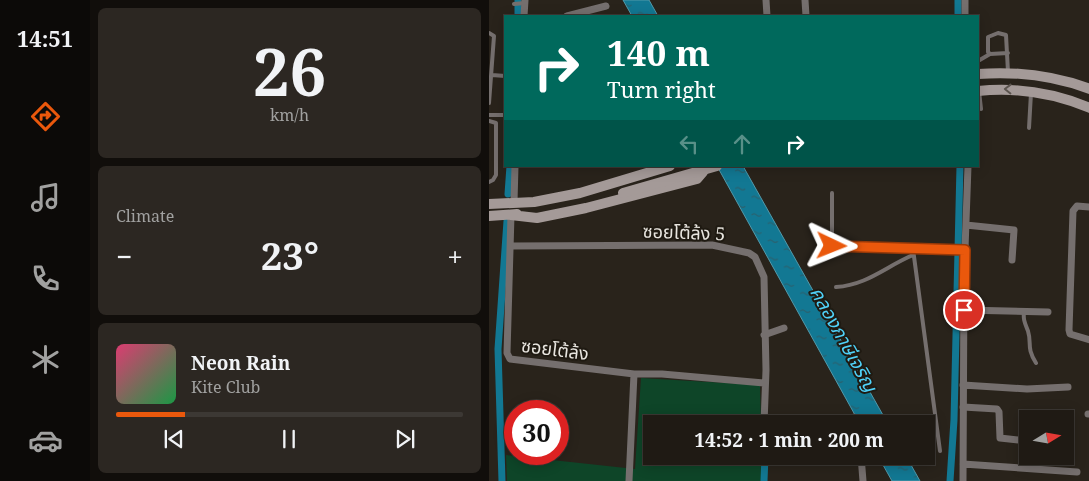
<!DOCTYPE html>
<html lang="en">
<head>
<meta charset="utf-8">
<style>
	:root { --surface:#1f1a14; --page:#2c2722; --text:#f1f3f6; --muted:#a1a1a0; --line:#3c3834; --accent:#ea580c }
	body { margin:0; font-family:"Noto Serif","Noto Sans Thai",serif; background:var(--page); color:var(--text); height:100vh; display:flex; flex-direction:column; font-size:19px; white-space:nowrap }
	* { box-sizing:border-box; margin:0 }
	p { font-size:16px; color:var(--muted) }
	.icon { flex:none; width:28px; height:28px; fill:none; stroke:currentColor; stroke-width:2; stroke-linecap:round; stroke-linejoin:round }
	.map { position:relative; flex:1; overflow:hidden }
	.sheet { display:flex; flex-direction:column; gap:8px; padding:8px; background:#110e0b; width:399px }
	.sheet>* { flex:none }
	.hud { position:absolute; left:15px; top:15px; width:475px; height:152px; border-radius:0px; box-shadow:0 2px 12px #0003,0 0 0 1px var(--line); background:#00695c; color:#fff; overflow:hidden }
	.needle { width:32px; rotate:79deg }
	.tools { position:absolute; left:530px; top:410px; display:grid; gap:10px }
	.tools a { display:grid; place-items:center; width:55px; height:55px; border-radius:0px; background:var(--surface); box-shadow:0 2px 12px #0003,0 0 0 1px var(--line); font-size:25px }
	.speed { position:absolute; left:15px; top:400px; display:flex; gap:10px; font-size:25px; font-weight:700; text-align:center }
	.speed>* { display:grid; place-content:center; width:65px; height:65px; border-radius:50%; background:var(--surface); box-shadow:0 2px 12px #0003,0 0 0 1px var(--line); line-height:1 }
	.speed .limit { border:8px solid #d22; background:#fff; color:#111 }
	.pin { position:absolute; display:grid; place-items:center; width:42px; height:42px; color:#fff; margin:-21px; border:2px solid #fff; border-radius:50%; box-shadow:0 1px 5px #0007 }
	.me { position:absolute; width:55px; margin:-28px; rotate:92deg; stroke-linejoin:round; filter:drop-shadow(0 0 4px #0008) }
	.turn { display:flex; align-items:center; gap:18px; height:105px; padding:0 20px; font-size:22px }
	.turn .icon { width:65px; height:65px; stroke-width:2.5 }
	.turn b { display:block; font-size:35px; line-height:42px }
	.lanes { display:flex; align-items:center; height:48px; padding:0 20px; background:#0003; justify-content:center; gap:25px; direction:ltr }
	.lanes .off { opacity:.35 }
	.big { font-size:38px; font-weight:700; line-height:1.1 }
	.sheet .card { flex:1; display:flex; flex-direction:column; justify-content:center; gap:8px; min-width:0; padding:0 18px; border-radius:8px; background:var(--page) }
	.sheet .dial { align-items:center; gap:0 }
	.dial b { font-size:65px; line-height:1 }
	.song { display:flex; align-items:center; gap:15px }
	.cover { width:60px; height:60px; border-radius:8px; background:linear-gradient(135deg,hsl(340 70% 55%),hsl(140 70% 35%)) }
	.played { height:5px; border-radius:2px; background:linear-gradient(90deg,var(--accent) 20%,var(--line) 20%) }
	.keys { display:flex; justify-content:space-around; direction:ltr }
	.heat { display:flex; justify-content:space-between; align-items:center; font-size:28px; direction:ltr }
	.trip { position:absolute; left:154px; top:415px; width:292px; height:50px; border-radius:0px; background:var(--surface); box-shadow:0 2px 12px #0003,0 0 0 1px var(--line); font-weight:700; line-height:50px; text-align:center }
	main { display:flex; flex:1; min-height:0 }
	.tabs { display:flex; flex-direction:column; width:90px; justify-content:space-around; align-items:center; background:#0c0a08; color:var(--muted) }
	.tabs .icon { width:35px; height:35px }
	.tabs .active { color:var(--accent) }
	.tabs b { font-size:22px; color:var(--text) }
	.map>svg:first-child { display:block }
</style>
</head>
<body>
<main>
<nav class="tabs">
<b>14:51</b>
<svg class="icon active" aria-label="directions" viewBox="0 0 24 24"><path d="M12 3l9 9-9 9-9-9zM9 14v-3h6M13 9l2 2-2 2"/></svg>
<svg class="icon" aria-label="music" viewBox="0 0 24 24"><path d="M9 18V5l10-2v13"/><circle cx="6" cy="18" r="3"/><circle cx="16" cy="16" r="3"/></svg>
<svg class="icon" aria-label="phone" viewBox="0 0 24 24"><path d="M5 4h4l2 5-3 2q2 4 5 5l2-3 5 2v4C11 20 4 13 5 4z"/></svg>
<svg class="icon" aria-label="climate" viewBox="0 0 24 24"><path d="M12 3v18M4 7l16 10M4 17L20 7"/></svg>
<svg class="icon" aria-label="car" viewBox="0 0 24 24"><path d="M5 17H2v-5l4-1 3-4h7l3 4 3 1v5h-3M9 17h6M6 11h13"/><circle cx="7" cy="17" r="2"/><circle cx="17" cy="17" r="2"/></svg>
</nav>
<section class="sheet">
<div class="card dial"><b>26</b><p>km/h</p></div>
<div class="card"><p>Climate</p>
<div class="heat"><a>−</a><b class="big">23°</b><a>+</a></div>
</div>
<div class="card">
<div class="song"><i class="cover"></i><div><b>Neon Rain</b><p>Kite Club</p></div></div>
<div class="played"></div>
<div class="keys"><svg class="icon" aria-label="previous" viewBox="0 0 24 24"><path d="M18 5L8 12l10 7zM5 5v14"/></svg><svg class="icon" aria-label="pause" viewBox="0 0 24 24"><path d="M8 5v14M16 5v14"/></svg><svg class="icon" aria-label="next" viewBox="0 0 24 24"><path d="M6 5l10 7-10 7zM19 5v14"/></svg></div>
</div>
</section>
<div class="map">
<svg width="601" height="481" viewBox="0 0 601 481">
	<defs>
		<pattern id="water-ripples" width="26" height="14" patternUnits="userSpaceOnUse" patternTransform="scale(1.25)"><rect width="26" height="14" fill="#127893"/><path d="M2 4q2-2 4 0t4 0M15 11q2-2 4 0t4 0" fill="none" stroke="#29616f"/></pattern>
	</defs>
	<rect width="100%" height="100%" fill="#29231b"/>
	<path fill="#0e4528" d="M 152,378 L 271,385 L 272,424 L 162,424 L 162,456 L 273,456 L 278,481 L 18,481 L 17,455 L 146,469 Z"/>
	<path fill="url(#water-ripples)" stroke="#5299aa" d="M 134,0 L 160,0 L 169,16 L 143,16 Z
		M 228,166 L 254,166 L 399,424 L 371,424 Z
		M 389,456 L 417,456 L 431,481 L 403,481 Z"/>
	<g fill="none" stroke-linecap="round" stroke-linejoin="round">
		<path stroke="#127893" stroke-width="7" d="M 469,0 L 469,16
			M 29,16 L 29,0
			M 19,194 L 21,166
			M 13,481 L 9,349 L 18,221
			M 275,481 L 276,456
			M 461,481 L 465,420 L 471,166"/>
		<path stroke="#756f6e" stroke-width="4" d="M 25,4 L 36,3
			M 0,33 L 5,36 L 0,103
			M 501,54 L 499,52 L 499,37 L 509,33 L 517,35 L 519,72
			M 489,61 L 501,54 L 519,53
			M 3,75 L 16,76
			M 490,91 L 492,109
			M 0,115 L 16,115
			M 0,121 L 7,123 L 7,175 L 4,180 L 0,182
			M 540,128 L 542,93
			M 343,193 L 343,246
			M 424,249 L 451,451
			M 347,287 C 378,285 396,267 424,255
			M 535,312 C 534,320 536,323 539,331 C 543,344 537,347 547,363"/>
		<path stroke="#756f6e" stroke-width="7" d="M 277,0 L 278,16
			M 316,0 L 317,16
			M 476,0 L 476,16
			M 35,16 L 36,0
			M 78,16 L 117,6
			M 25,202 L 26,166
			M 601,207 L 588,206 L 584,211 L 580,330 L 581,334 L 601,340
			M 22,215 L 18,353 L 21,359 L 145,374 L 173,374 L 275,383
			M 477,225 L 525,230 L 523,260
			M 22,246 L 223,245 L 260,253 L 266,257 L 275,277 L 277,370 L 275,424
			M 335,246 L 475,249
			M 475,310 L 559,312
			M 275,335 L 295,328
			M 474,385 L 538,389 L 579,387
			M 474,407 L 508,409 L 510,412 L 511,438 L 539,441
			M 599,414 L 601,414
			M 365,417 L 367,424
			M 372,456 L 374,481
			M 474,464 L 588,472
			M 140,481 L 145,374
			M 474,481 L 475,277 L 479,166"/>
		<path stroke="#a49a98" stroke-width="10" d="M 489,74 C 528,71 563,75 601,89
			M 489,91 C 528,87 563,92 601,108
			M 0,204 L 45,202 L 91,193 L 181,166
			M 22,215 L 48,218 L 97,208 L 208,179 L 214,172 L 214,166
			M 0,216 L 28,214"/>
		<path stroke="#a49a98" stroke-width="10" d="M 134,193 L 228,166"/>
	</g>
	<defs><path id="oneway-chevron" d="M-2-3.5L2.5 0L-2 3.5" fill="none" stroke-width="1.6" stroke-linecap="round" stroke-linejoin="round" transform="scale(1.25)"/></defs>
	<use stroke="#5b544e" href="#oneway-chevron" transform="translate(519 89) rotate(-179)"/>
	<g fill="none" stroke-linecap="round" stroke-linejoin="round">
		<g stroke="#983908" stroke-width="12">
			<path id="route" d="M 343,246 L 476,250 L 475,310"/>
		</g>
		<use href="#route" stroke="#ea580c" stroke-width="9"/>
	</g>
	<g text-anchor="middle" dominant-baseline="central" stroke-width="4" stroke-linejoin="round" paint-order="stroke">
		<g font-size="18" fill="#e8e5df" stroke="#1f1a12">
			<text transform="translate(195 232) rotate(2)">ซอยโต้ล้ง 5</text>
			<text transform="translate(66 349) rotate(7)">ซอยโต้ล้ง</text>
		</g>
		<g font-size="19" font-style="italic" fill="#50d1f8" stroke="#1f1a12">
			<text transform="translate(355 339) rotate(61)">คลองภาษีเจริญ</text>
		</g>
	</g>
</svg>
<div class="tools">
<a><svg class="needle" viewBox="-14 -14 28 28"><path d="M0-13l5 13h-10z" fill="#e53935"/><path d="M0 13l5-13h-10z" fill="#a1a1a0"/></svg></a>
</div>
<div class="speed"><div class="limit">30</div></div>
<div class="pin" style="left:475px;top:310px;background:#d93025"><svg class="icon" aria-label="arrive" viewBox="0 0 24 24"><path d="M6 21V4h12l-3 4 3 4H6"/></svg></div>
<svg class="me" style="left:343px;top:246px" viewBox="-20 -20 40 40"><path d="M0-17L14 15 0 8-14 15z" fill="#ea580c" stroke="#fff" stroke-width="4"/></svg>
<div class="trip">14:52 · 1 min · 200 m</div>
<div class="hud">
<div class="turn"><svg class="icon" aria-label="right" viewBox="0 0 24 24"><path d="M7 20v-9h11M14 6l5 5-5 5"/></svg><div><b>140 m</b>Turn right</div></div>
<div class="lanes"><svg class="icon off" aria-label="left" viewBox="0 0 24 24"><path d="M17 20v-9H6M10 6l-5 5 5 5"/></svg><svg class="icon off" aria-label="ahead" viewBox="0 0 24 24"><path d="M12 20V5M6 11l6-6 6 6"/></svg><svg class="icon" aria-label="right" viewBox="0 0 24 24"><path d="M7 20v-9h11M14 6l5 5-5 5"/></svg></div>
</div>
</div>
</main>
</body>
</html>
